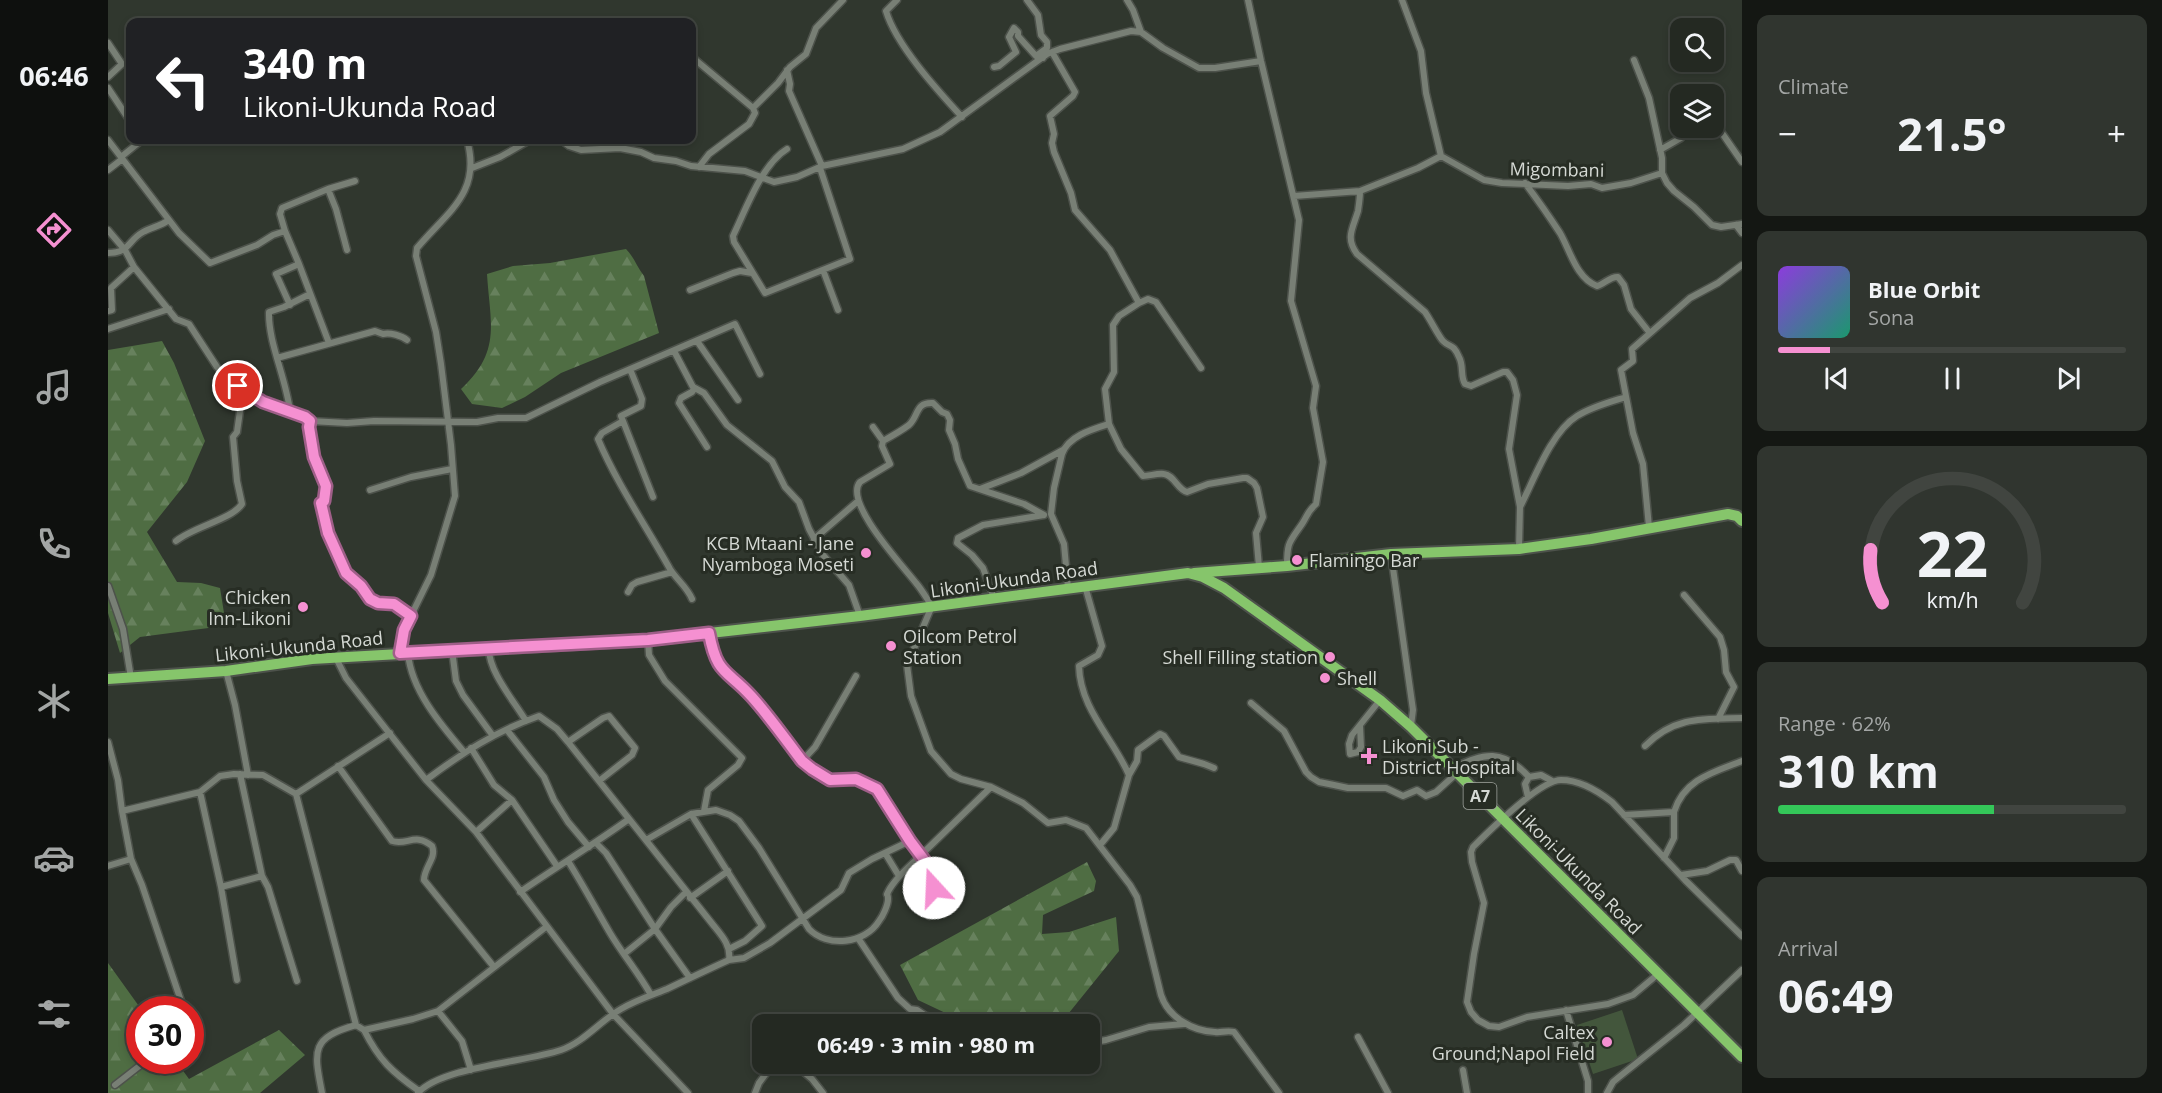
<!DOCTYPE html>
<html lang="en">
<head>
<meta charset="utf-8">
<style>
	:root { --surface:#242922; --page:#30352f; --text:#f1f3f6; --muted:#a3a6a5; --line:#414540; --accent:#f590d1 }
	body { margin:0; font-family:"Open Sans",sans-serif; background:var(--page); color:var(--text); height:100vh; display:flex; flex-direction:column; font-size:22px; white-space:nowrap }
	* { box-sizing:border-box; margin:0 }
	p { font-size:20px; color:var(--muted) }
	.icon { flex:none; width:33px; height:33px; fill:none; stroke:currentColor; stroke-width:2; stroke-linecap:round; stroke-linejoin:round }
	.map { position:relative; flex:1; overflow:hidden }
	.panel { display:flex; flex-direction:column; gap:15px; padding:15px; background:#141713; width:420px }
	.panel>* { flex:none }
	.guide { position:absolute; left:18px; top:18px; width:570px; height:126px; border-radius:12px; box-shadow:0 3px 9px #0003,0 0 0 2px var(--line); background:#202124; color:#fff; overflow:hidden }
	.controls { position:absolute; left:1562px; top:18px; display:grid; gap:12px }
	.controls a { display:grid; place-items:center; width:54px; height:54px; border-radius:12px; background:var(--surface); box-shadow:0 3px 9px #0003,0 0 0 2px var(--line); font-size:30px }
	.speed { position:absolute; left:18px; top:996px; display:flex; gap:12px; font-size:30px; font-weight:700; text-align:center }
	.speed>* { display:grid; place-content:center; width:78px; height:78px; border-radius:50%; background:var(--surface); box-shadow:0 3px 9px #0003,0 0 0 2px var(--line); line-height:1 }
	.speed .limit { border:9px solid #d22; background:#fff; color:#111 }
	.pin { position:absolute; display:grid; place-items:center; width:51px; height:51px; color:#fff; margin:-26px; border:3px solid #fff; border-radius:50%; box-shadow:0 2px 6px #0007 }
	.me { position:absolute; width:66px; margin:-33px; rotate:340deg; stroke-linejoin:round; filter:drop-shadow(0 0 4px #0008) }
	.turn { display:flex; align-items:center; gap:21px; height:126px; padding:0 18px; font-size:27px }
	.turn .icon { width:78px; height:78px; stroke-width:2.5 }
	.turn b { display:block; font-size:42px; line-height:51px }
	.big { font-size:45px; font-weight:700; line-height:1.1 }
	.panel .card { flex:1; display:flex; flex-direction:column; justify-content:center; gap:9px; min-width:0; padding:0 21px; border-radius:12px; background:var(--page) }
	.panel .dial { align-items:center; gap:0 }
	.dial svg { height:156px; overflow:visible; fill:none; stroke:var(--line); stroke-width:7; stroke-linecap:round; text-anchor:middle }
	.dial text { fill:var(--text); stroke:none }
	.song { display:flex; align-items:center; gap:18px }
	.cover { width:72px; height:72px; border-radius:9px; background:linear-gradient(135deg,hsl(270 70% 55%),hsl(160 70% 35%)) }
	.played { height:6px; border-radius:3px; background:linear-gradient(90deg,var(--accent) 15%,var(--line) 15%) }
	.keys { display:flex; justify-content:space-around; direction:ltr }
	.heat { display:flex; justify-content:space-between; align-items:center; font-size:33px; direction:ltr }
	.charge { height:9px; border-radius:4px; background:linear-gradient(90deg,#34c759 62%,var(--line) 0) }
	.trip { position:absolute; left:644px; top:1014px; width:348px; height:60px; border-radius:12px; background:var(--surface); box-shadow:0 3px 9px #0003,0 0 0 2px var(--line); font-weight:700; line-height:60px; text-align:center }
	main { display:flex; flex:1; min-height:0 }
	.tabs { display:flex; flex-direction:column; width:108px; justify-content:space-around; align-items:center; background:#0e100e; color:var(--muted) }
	.tabs .icon { width:42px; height:42px }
	.tabs .selected { color:var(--accent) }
	.tabs b { font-size:27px; color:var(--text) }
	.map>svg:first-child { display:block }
</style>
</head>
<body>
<main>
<nav class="tabs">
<b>06:46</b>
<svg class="icon selected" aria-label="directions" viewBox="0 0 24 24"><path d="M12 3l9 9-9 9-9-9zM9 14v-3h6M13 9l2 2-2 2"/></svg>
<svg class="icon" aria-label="music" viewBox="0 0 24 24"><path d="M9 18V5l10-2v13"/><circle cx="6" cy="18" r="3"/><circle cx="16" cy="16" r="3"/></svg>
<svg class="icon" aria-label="phone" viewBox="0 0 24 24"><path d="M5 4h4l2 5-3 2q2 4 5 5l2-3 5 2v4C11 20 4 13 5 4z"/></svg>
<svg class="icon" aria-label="climate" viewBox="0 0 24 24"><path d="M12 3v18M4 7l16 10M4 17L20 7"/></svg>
<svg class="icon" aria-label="car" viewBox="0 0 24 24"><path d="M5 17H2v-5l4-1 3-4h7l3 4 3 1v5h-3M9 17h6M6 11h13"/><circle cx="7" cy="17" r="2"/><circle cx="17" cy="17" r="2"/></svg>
<svg class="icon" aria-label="filters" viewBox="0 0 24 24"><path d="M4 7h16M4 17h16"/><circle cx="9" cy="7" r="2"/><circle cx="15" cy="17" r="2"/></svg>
</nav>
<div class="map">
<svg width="1634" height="1093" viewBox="0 0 1634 1093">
	<defs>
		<pattern id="forest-firs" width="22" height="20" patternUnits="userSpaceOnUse" patternTransform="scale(1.5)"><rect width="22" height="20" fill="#4f6d43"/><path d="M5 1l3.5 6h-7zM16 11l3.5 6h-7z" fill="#67815d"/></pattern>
	</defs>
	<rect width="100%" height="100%" fill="#30372e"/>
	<path fill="url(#forest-firs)" d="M 518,249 C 526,257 529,267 536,276 L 551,333 L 453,373 L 417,397 L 394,408 L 364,404 L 353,389 C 394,351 382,323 379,274 L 405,266 L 442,263 Z
		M 54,341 L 66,363 L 97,441 L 79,482 L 39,532 L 69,582 L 93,583 L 112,588 L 116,613 L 107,615 L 108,627 L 32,637 L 12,653 L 0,613 L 0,350 Z
		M 979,862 L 988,881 L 986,891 L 935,915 L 934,934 L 961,932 L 1008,917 L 1011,951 L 952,1024 L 899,1024 L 846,1017 L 810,1000 L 792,965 Z
		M 0,963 L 33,1009 L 32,1060 L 68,1061 L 81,1079 L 171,1030 L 197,1055 L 152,1093 L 0,1093 Z"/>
	<path fill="#43563c" d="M 1514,1010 L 1530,1059 L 1485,1074 L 1469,1025 Z"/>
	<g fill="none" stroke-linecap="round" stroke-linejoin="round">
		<g stroke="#4d524b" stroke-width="9">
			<path id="street" d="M 789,0 L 778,11 C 788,45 830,91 854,117
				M 919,0 L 930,15 L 933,35 L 939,42 L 939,48 L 928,56
				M 1019,0 L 1025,10 L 1033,32
				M 1140,0 L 1153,61 L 1191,220 L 1183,301 L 1208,386 L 1205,408 L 1215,462 L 1208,504 C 1199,512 1200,515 1194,524 C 1181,543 1179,542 1179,566
				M 1294,0 L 1313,51 L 1318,93 L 1333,156
				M 0,43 L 14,64 L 0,77
				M 944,52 L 967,92 L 965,96 L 942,116 L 946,134 L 944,143 L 946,152 L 963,193 L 967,210 L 1002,250 L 1031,303 L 1011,316 L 1005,325 L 1006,372 L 997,389 L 1001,424 C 985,429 960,436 954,454 L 946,488 L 943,514 L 956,544 L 960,588
				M 584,57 L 645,108
				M 1526,60 L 1541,98 L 1554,158 L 1554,173 L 1559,183 L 1566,191 L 1586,207 L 1604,225 L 1613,227 L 1634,224
				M 886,67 L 891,66 L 908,52 L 901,37 L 906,28 L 910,32 L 910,36 L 928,56 L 935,58
				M 679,70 L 682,84 L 681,91 L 714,166 L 795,149 L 832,132 L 939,54 L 952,49 L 1023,31 L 1033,32 L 1055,48 L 1091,68 L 1107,68 L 1153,61
				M 1585,87 L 1589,94
				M 0,88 L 22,121
				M 1605,120 L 1634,162
				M 0,140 L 71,233 L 102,263 L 149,245 L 165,235 L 177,231 L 172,214 L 174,208 L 220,189 L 247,181
				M 453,140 L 461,146 L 473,150 L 512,148 L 533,152 L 546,158 L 568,161 L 583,166 L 637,171 L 666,182 L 689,177 L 714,166
				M 679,149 C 654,164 638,209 625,236 L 626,242 L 657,293 L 742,259 L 712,168
				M 1552,150 L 1573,138
				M 1333,156 L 1376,180 L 1394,183 L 1460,186 L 1483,184 L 1494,188 L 1523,183 L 1554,173
				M 13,157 L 34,140
				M 591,167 L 601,154 L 641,124 L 647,113 L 645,108 L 670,83 L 682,67 L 698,54 L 708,28 L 735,0
				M 364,168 L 392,157 L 422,140
				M 0,170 L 13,160
				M 1417,183 C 1429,199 1441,216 1452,233 C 1462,250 1468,278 1489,286 C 1496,284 1503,276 1510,277 L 1516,285 L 1523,309 L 1541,332
				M 220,189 L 228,209 L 239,250
				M 1252,191 C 1252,198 1251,204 1250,211 C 1245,228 1237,238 1249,254 L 1317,312 C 1322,319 1331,337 1335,341 C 1342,348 1345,343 1351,357 C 1356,366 1352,376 1357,384 L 1363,386 L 1395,372 L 1399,372 L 1405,380 L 1409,395 L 1401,449 L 1412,507 L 1411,549
				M 1186,196 L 1252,191 L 1310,168 L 1333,156
				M 1628,225 L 1634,233
				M 0,230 L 17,250 L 26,267 L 68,319 L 81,324 L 109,367 L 120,379 L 155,401 L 197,417 L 202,421 L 239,423 L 266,421 L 369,422 L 390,418 L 418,418 L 492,382 L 627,324 L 652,374
				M 177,231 L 191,264 L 168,274 L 182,305
				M 0,253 C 22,253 19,241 35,232 C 44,227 53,226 61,220
				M 191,264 L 221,343
				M 715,270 L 730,310
				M 582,290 L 625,273 L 632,271 L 644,273
				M 1031,303 L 1040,299 L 1048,302 L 1093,368
				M 0,311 L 4,310 L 3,288 L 26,267
				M 0,329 L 61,309
				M 589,341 L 630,400
				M 566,351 L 586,389 L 584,392 L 573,398 L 571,403 L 599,447
				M 169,358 L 267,331 L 275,334 C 282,332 294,336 299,340
				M 522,369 L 534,399 L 533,406 L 513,416 L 545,497
				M 585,387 L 596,393 L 619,425 L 664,461 L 677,487 L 691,502 L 701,529 L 715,555 L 741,585 L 752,616
				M 182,411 C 178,378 160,342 161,312 L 176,307 L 202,294
				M 202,421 C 201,430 205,456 208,465 C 211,473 217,477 218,487 C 219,492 217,497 216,501 L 213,503 L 220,533 L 238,573 L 253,586 L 262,599 L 269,602 L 286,605 L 303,617
				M 515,421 L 494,433 L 490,439 C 509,484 538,526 562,569 C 569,580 579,587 584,599
				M 1001,424 L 1013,449 L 1035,476 C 1042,476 1049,473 1056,474 C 1066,475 1069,489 1079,492 L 1100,484 L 1135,478 L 1139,478 L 1146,483 L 1149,488 L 1155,517 L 1148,533 L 1151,567
				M 765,427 L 775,441 L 774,446 L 782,464 L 752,482 C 735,502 795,566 808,583 C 814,590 819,599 824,606 L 799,665 L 803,696 L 823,751 L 843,774 L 853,779 L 883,787 L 915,803 L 940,823 L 958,820 L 978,828 L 1022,885 L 1029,897 L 1053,995 C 1060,1017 1084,1031 1107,1032 C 1113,1033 1119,1030 1126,1032 L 1171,1093
				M 775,441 C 784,436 793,431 801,425 C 811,416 807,402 825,403 L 834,412 L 839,414 L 842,420 L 841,430 L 847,444 L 850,459 L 862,486 L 916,504 L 936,515
				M 872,489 L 913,473 L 955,450
				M 262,490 L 303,477 L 344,469
				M 1412,507 C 1426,480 1443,432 1469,416 C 1483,407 1502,402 1518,397
				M 1541,527 L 1535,464 L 1525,433 L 1513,370 L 1525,361 L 1524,349 L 1582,298 L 1610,283 L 1634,265
				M 706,539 L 750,501
				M 68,541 C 87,526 123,520 134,504 L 129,481 L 125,437 L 129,432 L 135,390
				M 1283,554 L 1305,710 L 1303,726
				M 0,586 L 15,629 L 23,678
				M 977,586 L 994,646 L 990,655 L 971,666 C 972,709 1005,738 1021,775 L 1006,828 L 992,845
				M 520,592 L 524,585 L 529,582 L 564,572
				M 1576,595 L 1612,637 L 1616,650 L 1618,672 L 1626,687 L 1610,719
				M 886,598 L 875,568 L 864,555 L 849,543 L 850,538 L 875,525 L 936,515
				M 540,640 L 541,655 L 557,681 L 634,758 L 630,765 L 600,790 L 596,811
				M 381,648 C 380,671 406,701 418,721
				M 344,650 L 348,681 L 355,695 L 385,736
				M 292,653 L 296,630 L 323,575 L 347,496 L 343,445 L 333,364 L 328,332 L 308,256 L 309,248 C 339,212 374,193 359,140
				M 300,653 C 303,690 333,725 356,752
				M 228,658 L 238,678 L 318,780 L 368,832 L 505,1014 L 580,1093
				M 118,671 L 127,705 L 140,775
				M 1143,703 L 1176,731 L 1198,772 L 1203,777 L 1211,782 L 1226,785 L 1240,788 L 1278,788 L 1295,796 L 1309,790 L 1318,796 L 1328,792 L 1349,773
				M 1252,726 L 1253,747 L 1250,752 L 1242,754 L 1241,744 L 1244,735 L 1272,700
				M 399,730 L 436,777 L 446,800 L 460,822 L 481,847
				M 0,742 L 10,780 L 14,811 L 23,859 L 34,885 L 76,1010
				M 460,742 L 495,718 L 501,716 L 527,748 L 524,755 L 491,781
				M 1537,746 C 1566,716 1596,719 1634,718
				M 363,748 L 386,785 L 404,800 L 449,866
				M 694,761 L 707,747 L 748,676
				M 230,766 L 284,841 C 299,846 307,832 324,846 C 329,858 316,867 316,880 L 386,967
				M 1344,768 C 1377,753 1394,748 1421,777
				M 132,774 L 154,876 L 160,887 L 189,981
				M 1021,775 L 1029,761 L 1030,750 L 1052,734 L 1056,736 L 1071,757 L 1096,764 L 1106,768
				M 92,792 L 113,887 L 129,980
				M 1420,797 L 1417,784 L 1421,777 L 1433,775 L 1444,781
				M 14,811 L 92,792 L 112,776 L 126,774 L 155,775 L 188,794
				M 1566,812 C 1576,779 1606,772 1634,761
				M 583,814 L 654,926 L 637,941 L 621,949
				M 1516,815 L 1566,812 L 1566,838 L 1556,858
				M 368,832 L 404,800
				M 538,840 L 583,814 L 608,810 L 622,815 L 631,821 L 651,848 L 701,929 C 719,948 757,944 771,921 C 775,916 780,905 780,899 C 780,891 777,898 781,890 C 788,877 802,866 813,855 L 766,786 L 748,779 L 722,780 L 704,769 L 694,761 C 678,740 662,717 644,697 C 618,669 609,676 601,633
				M 488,843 L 498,853 L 547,929 L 582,978
				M 777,853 L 791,876
				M 460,861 C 475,885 488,909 502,933 C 515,955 530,972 543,995
				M 0,866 L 23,859
				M 1573,875 L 1599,871 L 1622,860 L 1628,860 L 1634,871
				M 113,887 L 154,876
				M 412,892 C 448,867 485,845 521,819
				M 582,898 L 620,871
				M 821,916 L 816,903 L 817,899 L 825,891 C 829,877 821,866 813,855 L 883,787
				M 750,938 L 790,998 L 802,1009 L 809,1010 L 818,1016 L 832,1019 L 839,1024
				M 516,954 L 547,929 L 563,907 L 578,892
				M 621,960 L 636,958 L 662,943 L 733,890 L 741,873 L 764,859 L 802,841
				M 1550,974 L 1525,995 L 1500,1004 L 1419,1017 L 1391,1027 L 1381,1026 L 1370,1020 L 1363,1012 L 1359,1002 L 1366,954 L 1376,903 L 1364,862 L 1363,852 L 1365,847 C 1381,831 1432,780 1453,780 C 1472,780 1490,791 1504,802 L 1577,880 L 1634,936
				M 1458,1010 L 1480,1081 L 1480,1093
				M 330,1011 L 354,1041 L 363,1070
				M 248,1025 L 188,794 L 282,733
				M 256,1030 C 271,1060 284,1072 311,1091
				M 1250,1037 L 1280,1093
				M 981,1043 L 998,1040 L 1041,1027 L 1076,1024
				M 686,1064 L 704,1079 L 715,1093
				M 1355,1070 L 1359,1093
				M 7,1085 L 39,1060
				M 214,1093 C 206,1051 202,1038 248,1025 L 256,1030 L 305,1019 L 330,1011 L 438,927
				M 310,1093 C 333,1067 418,1062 453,1050 C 476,1042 492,1021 513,1009 C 528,1000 544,995 559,989 C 580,979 601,969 621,960 C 623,946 615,937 606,926 L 460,742 L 449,729 L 431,716 C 388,731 354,753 318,780
				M 647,1093 L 651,1083 L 665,1064
				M 1499,1093 L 1505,1082 L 1511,1077 L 1576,1025 L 1634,970"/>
		</g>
		<g stroke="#4d524b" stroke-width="14">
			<path id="highway" d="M 1086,573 L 1179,566 L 1283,554 L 1411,549 L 1483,539 L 1620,514 L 1629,516 L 1634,521
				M 0,679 L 118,671 L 204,659 L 540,640 L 752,616 L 1080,573 L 1095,577 L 1116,588 L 1272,700 L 1303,727 L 1634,1057"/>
		</g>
		<use href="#street" stroke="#787f75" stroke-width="6"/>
		<use href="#highway" stroke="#86c56b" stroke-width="10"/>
	</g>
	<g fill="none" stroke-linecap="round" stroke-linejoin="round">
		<g stroke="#9f5e88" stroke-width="15">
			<path id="route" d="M 130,386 L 155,402 L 197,417 L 202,421 L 201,427 L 206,457 L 218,486 L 216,501 L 213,503 L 220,533 L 238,573 L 253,586 L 262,599 L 270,603 L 286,604 L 303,616 L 296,630 L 292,653 L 540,640 L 601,633 C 609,676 619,669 644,697 C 662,717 678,740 694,761 L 704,769 L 722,780 L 748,779 L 769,789 L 802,841 L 820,865 L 826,880 L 826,888"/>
		</g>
		<use href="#route" stroke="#f590d1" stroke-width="10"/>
	</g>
	<g fill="#f590d1" stroke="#272d24" stroke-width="2">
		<circle cx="758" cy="553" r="6"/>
		<circle cx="1189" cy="560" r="6"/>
		<circle cx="195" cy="607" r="6"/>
		<circle cx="783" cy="646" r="6"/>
		<circle cx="1222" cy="657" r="6"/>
		<circle cx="1217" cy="678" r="6"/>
		<path d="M1258 747h6v6h6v6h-6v6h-6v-6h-6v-6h6z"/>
		<circle cx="1499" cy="1042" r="6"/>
	</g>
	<g text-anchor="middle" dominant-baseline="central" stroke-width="6" stroke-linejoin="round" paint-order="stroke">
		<rect fill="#272d24" stroke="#a1a59f" stroke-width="1.5" x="1355.5" y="783" width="33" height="26" rx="4.5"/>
		<g font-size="16" font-weight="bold" fill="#d5d9d4">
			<text x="1372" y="796">A7</text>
		</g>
		<g font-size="18" fill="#d5d9d4" stroke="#272d24">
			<text transform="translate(1449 169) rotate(1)">Migombani</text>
			<text transform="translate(906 579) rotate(-8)">Likoni-Ukunda Road</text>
			<text transform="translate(191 646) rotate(-6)">Likoni-Ukunda Road</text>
			<text transform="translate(1471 871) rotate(45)">Likoni-Ukunda Road</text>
		</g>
		<g font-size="18" fill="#d5d9d4" stroke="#272d24" text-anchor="end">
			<text x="746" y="543">KCB Mtaani - Jane<tspan x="746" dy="21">Nyamboga Moseti</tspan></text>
			<text x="1201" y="560" text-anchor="start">Flamingo Bar</text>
			<text x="183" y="597">Chicken<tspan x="183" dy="21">Inn-Likoni</tspan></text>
			<text x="795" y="636" text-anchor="start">Oilcom Petrol<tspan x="795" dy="21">Station</tspan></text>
			<text x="1210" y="657">Shell Filling station</text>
			<text x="1229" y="678" text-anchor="start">Shell</text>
			<text x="1274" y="746" text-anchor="start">Likoni Sub -<tspan x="1274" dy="21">District Hospital</tspan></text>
			<text x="1487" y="1032">Caltex<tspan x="1487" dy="21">Ground;Napol Field</tspan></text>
		</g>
	</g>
</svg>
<div class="controls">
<a><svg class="icon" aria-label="search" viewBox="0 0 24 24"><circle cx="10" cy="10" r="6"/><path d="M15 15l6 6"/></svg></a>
<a><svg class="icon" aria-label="layers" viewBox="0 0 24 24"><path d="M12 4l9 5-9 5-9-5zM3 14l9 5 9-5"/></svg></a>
</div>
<div class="speed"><div class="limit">30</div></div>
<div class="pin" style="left:130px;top:386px;background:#d93025"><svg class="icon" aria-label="arrive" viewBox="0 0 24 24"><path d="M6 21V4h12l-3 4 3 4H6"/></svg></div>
<svg class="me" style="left:826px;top:888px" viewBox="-20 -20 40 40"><circle r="19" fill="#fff"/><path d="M0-13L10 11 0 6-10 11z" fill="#f590d1"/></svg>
<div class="trip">06:49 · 3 min · 980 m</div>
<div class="guide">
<div class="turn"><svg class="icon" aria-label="left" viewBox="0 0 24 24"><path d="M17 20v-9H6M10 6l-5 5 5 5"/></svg><div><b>340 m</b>Likoni-Ukunda Road</div></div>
</div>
</div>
<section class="panel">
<div class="card"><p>Climate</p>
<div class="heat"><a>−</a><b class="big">21.5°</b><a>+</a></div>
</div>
<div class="card">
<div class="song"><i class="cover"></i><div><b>Blue Orbit</b><p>Sona</p></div></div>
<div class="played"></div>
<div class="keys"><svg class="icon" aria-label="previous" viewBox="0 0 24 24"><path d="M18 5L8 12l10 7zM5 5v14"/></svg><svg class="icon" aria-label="pause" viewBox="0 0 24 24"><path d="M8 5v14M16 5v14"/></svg><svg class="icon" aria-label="next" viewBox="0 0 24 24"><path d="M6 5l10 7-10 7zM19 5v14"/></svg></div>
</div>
<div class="card dial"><svg viewBox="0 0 100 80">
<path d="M14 69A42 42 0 1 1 86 69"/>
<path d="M14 69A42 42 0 0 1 8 42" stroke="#f590d1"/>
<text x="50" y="56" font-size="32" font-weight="700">22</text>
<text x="50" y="72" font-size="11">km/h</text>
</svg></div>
<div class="card"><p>Range · 62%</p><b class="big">310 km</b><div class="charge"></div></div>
<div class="card"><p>Arrival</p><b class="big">06:49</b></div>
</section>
</main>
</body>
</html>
